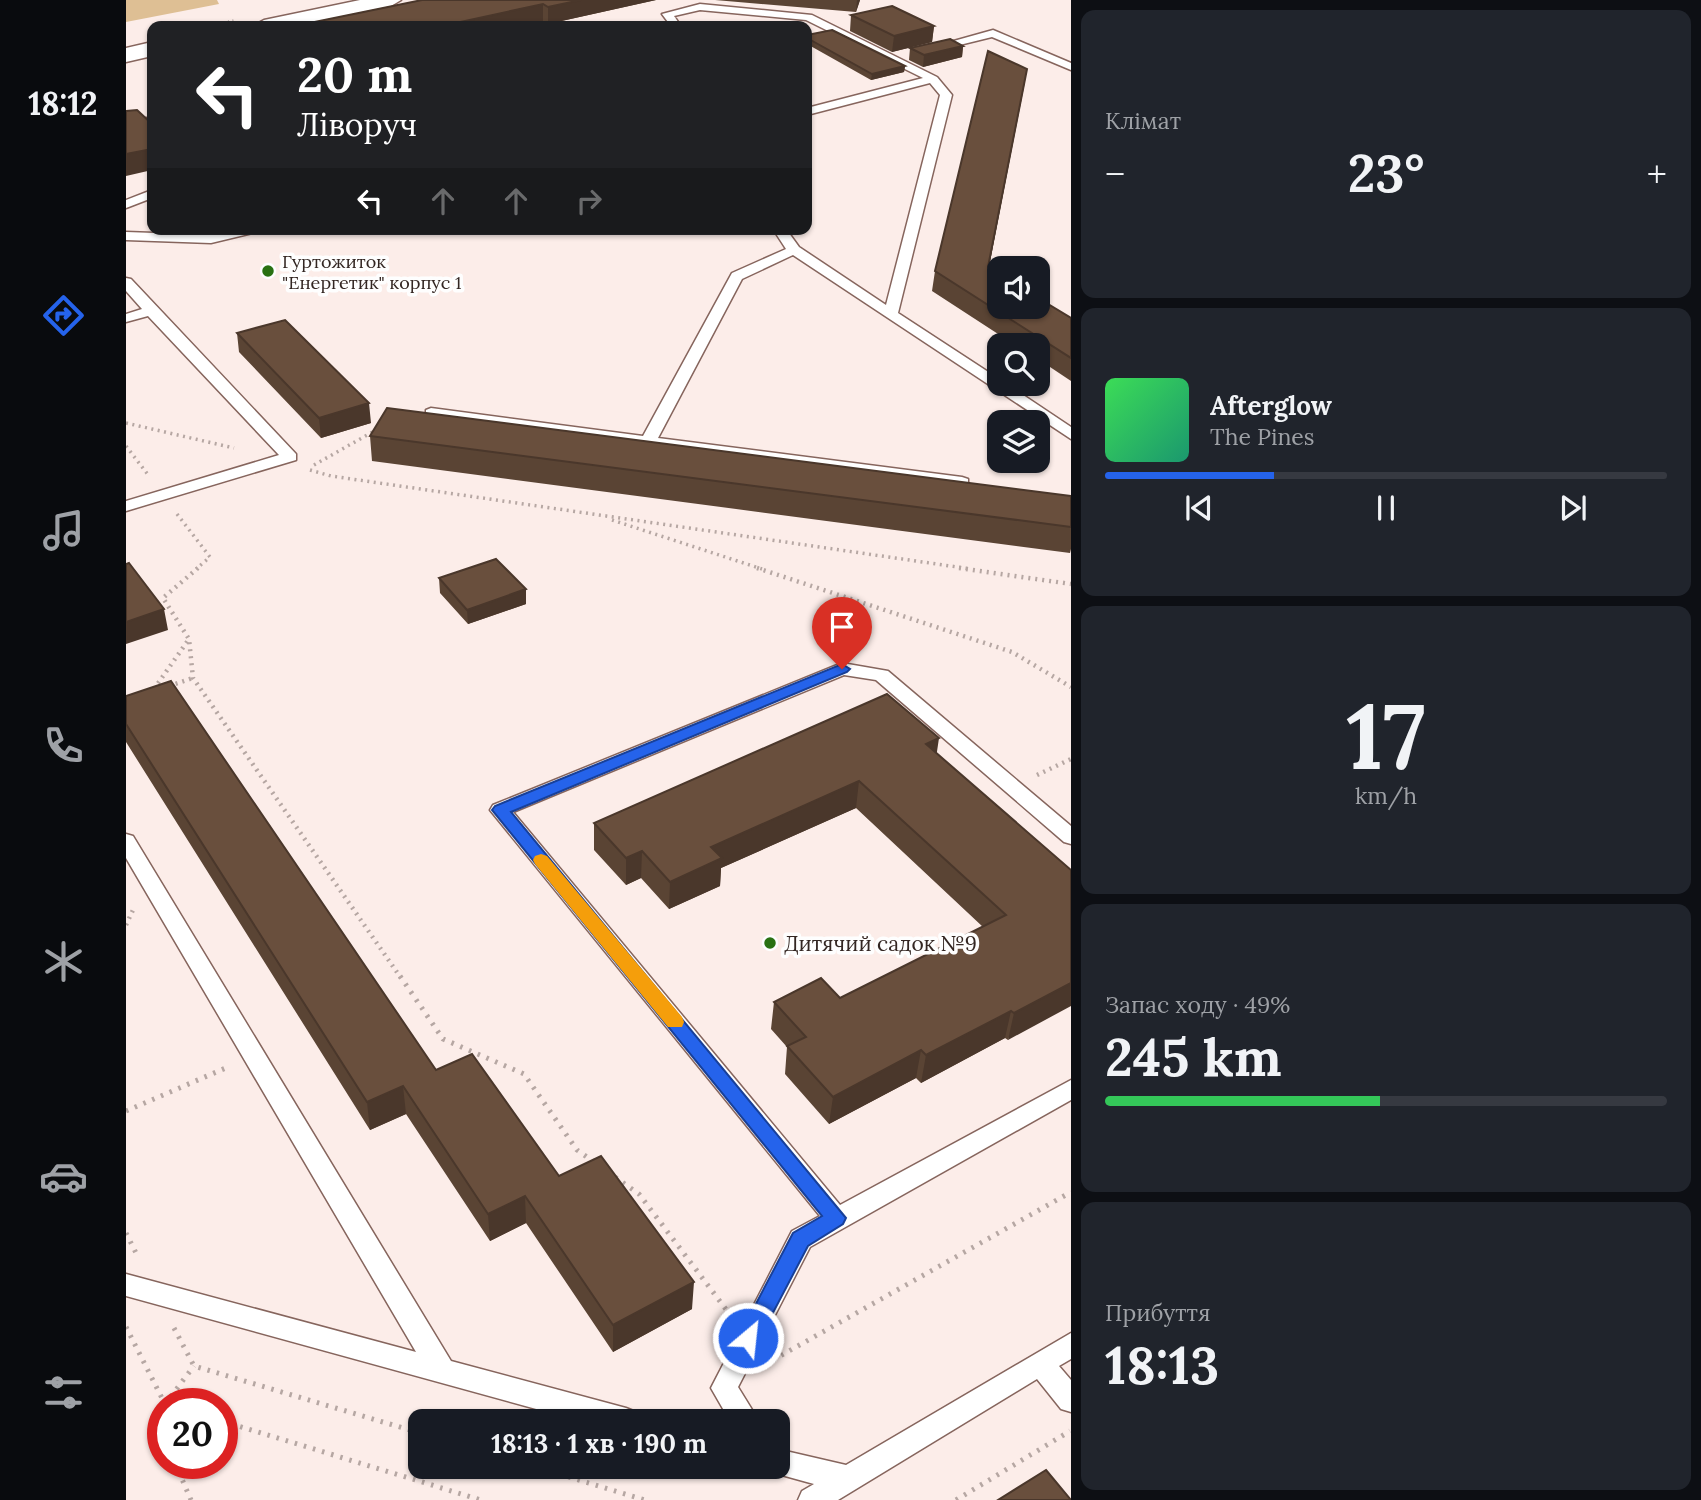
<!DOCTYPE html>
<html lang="uk">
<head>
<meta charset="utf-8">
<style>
	:root { --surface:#171b24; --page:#20242c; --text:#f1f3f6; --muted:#9ea1a6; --line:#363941; --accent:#2563eb }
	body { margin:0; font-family:Lora,serif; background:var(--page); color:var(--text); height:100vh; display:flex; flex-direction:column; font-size:26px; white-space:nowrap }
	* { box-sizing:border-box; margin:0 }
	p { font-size:23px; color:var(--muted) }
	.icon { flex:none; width:38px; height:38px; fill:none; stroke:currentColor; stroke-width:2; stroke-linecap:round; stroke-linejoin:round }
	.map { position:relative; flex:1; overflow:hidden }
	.drawer { display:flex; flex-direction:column; gap:10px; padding:10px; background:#0d0f14; width:630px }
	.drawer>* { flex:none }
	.top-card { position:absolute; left:21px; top:21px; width:665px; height:214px; border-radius:14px; box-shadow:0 2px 5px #0004; background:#202124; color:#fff; overflow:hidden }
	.controls { position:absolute; left:861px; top:256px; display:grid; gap:14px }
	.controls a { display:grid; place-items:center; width:63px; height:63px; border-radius:14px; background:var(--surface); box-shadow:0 2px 5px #0004; font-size:35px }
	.speed { position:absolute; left:21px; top:1388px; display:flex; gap:14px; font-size:35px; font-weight:700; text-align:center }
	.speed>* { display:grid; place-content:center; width:91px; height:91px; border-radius:50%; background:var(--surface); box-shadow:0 2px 5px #0004; line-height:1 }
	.speed .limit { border:10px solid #d22; background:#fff; color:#111 }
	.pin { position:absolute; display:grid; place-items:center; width:60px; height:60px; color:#fff; margin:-72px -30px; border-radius:50% 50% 50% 0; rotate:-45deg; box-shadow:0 0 7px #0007 }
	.pin .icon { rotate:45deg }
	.me { position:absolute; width:77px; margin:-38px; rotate:28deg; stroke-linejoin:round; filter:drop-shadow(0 0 5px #0008) }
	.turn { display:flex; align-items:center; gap:24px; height:147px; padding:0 35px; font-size:32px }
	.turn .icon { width:91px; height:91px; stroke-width:2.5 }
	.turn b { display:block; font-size:49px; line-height:60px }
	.lanes { display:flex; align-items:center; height:66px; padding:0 35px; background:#0003; justify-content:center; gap:35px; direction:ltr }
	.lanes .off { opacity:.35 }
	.big { font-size:52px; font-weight:700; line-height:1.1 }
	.drawer .tile { flex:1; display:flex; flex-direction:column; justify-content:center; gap:10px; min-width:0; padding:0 24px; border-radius:14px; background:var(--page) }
	.drawer .dial { align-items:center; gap:0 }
	.dial b { font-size:91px; line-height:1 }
	.song { display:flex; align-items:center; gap:21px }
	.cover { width:84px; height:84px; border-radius:10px; background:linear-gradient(135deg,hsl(130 70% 55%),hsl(160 70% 35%)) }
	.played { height:7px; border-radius:4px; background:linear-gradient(90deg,var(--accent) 30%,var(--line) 30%) }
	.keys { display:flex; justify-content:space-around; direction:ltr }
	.heat { display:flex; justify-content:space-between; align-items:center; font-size:38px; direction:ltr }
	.charge { height:10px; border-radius:5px; background:linear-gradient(90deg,#34c759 49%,var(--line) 0) }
	.trip { position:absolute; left:282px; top:1409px; width:382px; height:70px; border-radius:14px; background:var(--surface); box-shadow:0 2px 5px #0004; font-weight:700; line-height:70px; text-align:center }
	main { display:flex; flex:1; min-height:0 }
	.tabs { display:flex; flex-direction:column; width:126px; justify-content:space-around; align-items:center; background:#090b0e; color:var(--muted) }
	.tabs .icon { width:49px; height:49px }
	.tabs .on { color:var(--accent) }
	.tabs b { font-size:32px; color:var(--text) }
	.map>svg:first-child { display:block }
</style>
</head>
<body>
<main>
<nav class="tabs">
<b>18:12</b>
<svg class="icon on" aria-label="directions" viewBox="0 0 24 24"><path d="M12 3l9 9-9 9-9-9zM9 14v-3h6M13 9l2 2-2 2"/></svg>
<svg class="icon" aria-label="music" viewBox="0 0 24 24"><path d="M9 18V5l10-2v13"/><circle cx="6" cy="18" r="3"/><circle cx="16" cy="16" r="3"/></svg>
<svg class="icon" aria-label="phone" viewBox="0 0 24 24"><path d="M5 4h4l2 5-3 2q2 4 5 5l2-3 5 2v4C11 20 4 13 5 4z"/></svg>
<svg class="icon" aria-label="climate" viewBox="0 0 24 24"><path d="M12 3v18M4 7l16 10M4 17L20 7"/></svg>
<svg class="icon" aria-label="car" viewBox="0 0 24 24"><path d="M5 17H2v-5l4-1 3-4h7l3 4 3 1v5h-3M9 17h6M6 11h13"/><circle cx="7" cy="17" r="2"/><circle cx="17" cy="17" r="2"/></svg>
<svg class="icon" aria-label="filters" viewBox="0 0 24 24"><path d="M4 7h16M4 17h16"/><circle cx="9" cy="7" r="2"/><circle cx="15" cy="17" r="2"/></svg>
</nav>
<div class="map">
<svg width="945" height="1500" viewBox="0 0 945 1500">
	<rect width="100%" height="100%" fill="#fcede9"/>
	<path fill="#debf94" d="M 0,0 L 91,0 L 93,4 L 0,22 Z"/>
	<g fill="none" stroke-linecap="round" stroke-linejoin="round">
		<g stroke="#86655d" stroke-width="3">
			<path id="lane" d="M 574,4 L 686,15 L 811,77 L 826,95 L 772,313 L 873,379 L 873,383 L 879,383 L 945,427 L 945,439 L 667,255 L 616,279 L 532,438 L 836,477 L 842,479 L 842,485 L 300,416 L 300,410 L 305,408 L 517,436 L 606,273 L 660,249 L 647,229 L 660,229 L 673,247 L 760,305 L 814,95 L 804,83 L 681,115 L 681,108 L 797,78 L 680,20 L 574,10 L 548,16 L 555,26 L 545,26 L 536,14 Z
				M 452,23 L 472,23 L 477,26 L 447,26 Z
				M 867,30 L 945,63 L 945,70 L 866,37 L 805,52 L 799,49 Z
				M 26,117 L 26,124 L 0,130 L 0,122 Z
				M 26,190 L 26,198 L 0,208 L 0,200 Z
				M 115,229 L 143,229 L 85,243 L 0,240 L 0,232 L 85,235 Z
				M 0,278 L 5,279 L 170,454 L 170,460 L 0,511 L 0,501 L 153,455 L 22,316 L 0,322 L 0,314 L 16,309 L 0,291 Z
				M 716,663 L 762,671 L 945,826 L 945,844 L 938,842 L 750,680 L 718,675 L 387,812 L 714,1205 L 945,1080 L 945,1100 L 684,1247 L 612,1387 L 633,1421 L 604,1421 L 585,1388 L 666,1231 L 694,1216 L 364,810 L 367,805 Z
				M 0,834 L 7,836 L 325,1361 L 500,1408 L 510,1412 L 514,1421 L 454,1421 L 0,1296 L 0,1274 L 290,1352 L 0,858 Z
				M 945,1333 L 945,1359 L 933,1366 L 945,1380 L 945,1412 L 935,1409 L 911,1379 L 712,1500 L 672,1500 L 676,1491 L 688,1484 L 641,1471 L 639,1466 L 651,1466 L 651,1449 L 720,1465 Z"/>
		</g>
		<g stroke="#86655d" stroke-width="3">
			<path id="secondary" d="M 234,0 L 275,0 L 265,6 L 168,26 L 127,26 L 138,20 Z
				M 26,42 L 26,56 L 0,62 L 0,48 Z"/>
		</g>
		<path stroke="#b6a7a3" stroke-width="2.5" stroke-dasharray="1 3.5" stroke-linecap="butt" d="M 80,26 L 110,20"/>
		<path stroke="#b6a7a3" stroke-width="3.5" stroke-dasharray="2 4.5" stroke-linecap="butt" d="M 0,423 L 108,448
			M 0,446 L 23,476
			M 188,465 L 250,430
			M 184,470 L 205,476 L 845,569
			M 51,514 L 84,557 L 70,569
			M 486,520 L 636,569"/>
		<path stroke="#b6a7a3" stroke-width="4.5" stroke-dasharray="2 5" stroke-linecap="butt" d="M 72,568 L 37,598 L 63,639 L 67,678 L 275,978
			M 631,568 L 886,652 L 945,687
			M 833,568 L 945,584
			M 43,686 L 67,678
			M 28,689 L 63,639
			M 911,775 L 945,759
			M 0,925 L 7,910"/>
		<path stroke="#b6a7a3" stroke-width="5" stroke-dasharray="2.5 7" stroke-linecap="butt" d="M 274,976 L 317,1039 L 398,1074 L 451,1150 L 468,1162
			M 0,1111 L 102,1067
			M 489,1177 L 513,1194 L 602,1312
			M 0,1233 L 12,1257
			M 0,1327 L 39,1404
			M 48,1328 L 68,1366 L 294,1433
			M 647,1360 L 945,1192
			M 39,1404 L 68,1366
			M 96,1421 L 355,1500
			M 49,1463 L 65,1500
			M 406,1466 L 519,1500
			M 830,1500 L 944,1431"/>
		<use href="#lane" fill="#fff" fill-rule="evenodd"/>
		<use href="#secondary" fill="#fff" fill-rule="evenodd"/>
	</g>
	<path fill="#5a4434" d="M 296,0 L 530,0 L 422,24 L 417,21 Z
		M 589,0 L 734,0 L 730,12 Z
		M 725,15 L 808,26 L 806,42 L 766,52 L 724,31 Z
		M 681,35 L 779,66 L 778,72 L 745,80 L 681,44 Z
		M 837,46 L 836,57 L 797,67 L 783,60 L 784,48 Z
		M 901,69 L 863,267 L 945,318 L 945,381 L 912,359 L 912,345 L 889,345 L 806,291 L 809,271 Z
		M 111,333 L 245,423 L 195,438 L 113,352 Z
		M 244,436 L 945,496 L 945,549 L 944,553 L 246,461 Z
		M 313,578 L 400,589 L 400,604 L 342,624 L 314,593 Z
		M 0,696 L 310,1070 L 433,1176 L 566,1309 L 487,1352 L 400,1223 L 364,1241 L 280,1114 L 244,1130 L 0,742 Z
		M 811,754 L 945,870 L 882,1040 L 879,1038 L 795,1083 L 790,1078 L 703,1124 L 659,1074 L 661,1047 L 645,1029 L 648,1002 L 714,998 L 857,927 L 730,808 L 595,868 L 594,886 L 543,909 L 515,878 L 500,885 L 468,850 L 468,823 Z"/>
	<path fill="#4a372b" d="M 455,0 L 530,0 L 422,24 L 422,7 Z
		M 731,0 L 734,0 L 730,12 Z
		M 417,4 L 417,21 L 392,26 L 316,26 Z
		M 808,26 L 806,42 L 766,52 L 768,36 Z
		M 837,46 L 836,57 L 797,67 L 798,55 Z
		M 779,66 L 778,72 L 745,80 L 746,74 Z
		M 901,69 L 898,87 L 859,287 L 862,267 Z
		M 26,149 L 26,170 L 0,176 L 0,154 Z
		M 243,403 L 245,423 L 195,438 L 193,418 Z
		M 400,589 L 400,604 L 342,624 L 341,610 Z
		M 38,609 L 42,630 L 0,644 L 0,622 Z
		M 813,738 L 809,765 L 800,744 Z
		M 733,781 L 730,808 L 595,868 L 594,886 L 543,909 L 544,882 L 585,847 Z
		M 516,851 L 515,878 L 500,885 L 500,858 Z
		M 945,983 L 945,1006 L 882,1040 L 888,1013 Z
		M 885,1011 L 879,1038 L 795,1083 L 800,1055 Z
		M 795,1050 L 790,1078 L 703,1124 L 707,1097 Z
		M 277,1086 L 280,1114 L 244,1130 L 241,1102 Z
		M 399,1196 L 400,1223 L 364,1241 L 362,1214 Z
		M 568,1282 L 566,1309 L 487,1352 L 487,1325 Z"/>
	<path fill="#694f3d" stroke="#4a372b" stroke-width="2" d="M 296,0 L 455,0 L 422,7 L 417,4 L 316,26 L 169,26 Z
		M 766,6 L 808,26 L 768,36 L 725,15 Z
		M 706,30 L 779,66 L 746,74 L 681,38 L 681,35 Z
		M 824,39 L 837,46 L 798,55 L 784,48 Z
		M 862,51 L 901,69 L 862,267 L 873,274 L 873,306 L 912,306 L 912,298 L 945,318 L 945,358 L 809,271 Z
		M 11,110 L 26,124 L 26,149 L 0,154 L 0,111 Z
		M 159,320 L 243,403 L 193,418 L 111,333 Z
		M 261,408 L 945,496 L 945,527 L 244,436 Z
		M 370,559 L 400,589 L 341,610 L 313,578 Z
		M 3,563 L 38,609 L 0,622 L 0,564 Z
		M 45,681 L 310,1070 L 346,1054 L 433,1176 L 475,1156 L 568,1282 L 487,1325 L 399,1196 L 362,1214 L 277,1086 L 241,1102 L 0,724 L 0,696 Z
		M 761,694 L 813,738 L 800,744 L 945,870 L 945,983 L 888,1013 L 885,1011 L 800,1055 L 795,1050 L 707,1097 L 661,1046 L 680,1037 L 648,1002 L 695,978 L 714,998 L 880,915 L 733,781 L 585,847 L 596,858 L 544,882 L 516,851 L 500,858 L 468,823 Z
		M 920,1470 L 945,1500 L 872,1500 Z"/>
	<path fill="#2563eb" stroke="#184099" stroke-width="2" d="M 716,664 L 724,669 L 721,672 L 385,812 L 720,1218 L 717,1224 L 682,1246 L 630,1345 L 622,1348 L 615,1345 L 612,1338 L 667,1233 L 696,1216 L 366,810 L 369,806 Z"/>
	<path fill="#f59e0b" d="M 415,854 L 421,856 L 556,1017 L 558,1022 L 556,1027 L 542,1027 L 409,864 L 407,860 L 409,856 Z"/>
	<g fill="#297112" stroke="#fefefe" stroke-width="2.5">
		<circle cx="142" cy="271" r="7"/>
		<circle cx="644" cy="943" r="7"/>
	</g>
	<g text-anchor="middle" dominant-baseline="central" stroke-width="7" stroke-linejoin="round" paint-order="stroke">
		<g font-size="18" fill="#332622" stroke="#fefefe" text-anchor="start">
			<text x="156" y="261">Гуртожиток<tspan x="156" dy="21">"Енергетик" корпус 1</tspan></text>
		</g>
		<g font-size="21" fill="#332622" stroke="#fefefe" text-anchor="start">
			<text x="658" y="943">Дитячий садок №9</text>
		</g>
	</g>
</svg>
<div class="controls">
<a><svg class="icon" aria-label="sound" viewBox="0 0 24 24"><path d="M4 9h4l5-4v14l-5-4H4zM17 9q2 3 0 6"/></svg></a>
<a><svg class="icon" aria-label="search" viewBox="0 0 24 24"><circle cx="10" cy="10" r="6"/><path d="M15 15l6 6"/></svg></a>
<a><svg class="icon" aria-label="layers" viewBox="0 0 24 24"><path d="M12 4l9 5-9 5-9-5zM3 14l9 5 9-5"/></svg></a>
</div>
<div class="speed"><div class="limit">20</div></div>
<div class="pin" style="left:716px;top:669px;background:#d93025"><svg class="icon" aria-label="arrive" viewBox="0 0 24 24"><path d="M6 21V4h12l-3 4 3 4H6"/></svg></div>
<svg class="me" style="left:622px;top:1338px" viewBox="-20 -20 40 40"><circle r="17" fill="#2563eb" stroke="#fff" stroke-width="3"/><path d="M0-11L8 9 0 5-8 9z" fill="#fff"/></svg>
<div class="trip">18:13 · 1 хв · 190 m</div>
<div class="top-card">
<div class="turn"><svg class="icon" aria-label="left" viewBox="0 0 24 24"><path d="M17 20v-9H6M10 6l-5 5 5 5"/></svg><div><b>20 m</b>Ліворуч</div></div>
<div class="lanes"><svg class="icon" aria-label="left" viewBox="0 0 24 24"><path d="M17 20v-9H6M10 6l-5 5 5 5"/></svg><svg class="icon off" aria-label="ahead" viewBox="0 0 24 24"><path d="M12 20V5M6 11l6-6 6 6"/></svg><svg class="icon off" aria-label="ahead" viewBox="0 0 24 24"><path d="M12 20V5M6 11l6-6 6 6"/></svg><svg class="icon off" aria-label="right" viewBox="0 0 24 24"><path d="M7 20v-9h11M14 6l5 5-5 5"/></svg></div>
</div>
</div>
<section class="drawer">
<div class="tile"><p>Клімат</p>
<div class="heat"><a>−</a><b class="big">23°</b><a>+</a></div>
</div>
<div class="tile">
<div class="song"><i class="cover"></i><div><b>Afterglow</b><p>The Pines</p></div></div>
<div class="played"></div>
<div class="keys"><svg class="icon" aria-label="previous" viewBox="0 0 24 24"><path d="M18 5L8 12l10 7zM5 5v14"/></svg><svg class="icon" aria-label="pause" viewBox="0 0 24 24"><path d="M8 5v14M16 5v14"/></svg><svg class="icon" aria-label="next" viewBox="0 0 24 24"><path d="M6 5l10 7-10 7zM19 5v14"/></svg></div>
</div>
<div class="tile dial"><b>17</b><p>km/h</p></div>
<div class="tile"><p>Запас ходу · 49%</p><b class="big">245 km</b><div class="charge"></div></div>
<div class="tile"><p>Прибуття</p><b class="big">18:13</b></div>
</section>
</main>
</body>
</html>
